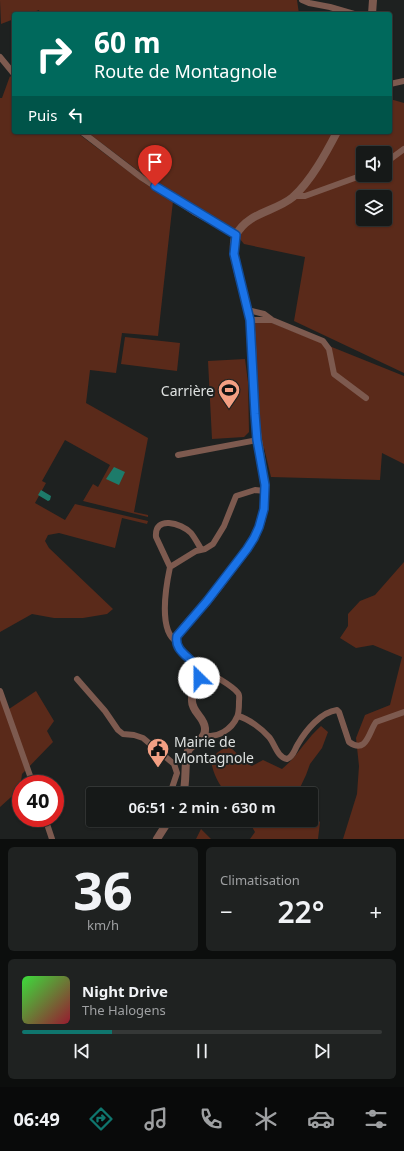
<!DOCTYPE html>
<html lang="fr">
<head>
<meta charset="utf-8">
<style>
	:root { --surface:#161918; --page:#1f2221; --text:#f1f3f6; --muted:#9ea0a2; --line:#353837; --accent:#0f766e }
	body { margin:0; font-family:"Noto Sans",sans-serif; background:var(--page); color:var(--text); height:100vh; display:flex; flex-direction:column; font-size:15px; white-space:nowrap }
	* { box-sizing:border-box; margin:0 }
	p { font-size:13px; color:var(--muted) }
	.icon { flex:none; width:22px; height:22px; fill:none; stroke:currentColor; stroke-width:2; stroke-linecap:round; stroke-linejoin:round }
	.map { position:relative; height:839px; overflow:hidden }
	.drawer { display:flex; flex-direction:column; gap:8px; padding:8px; background:#0c0e0d; flex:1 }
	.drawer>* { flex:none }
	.guide { position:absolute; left:12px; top:12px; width:380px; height:122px; border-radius:4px; box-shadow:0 1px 3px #0004,0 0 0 1px var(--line); background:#00695c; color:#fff; overflow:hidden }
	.tools { position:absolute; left:356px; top:146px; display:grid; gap:8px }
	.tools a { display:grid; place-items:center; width:36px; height:36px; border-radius:4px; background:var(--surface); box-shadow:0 1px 3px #0004,0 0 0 1px var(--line); font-size:20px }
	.speed { position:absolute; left:12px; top:775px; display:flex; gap:8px; font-size:20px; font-weight:700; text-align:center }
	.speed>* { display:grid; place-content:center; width:52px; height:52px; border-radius:50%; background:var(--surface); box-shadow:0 1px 3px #0004,0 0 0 1px var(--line); line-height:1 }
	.speed .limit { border:6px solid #d22; background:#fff; color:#111 }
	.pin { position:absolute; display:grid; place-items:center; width:34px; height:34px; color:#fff; margin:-41px -17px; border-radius:50% 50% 50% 0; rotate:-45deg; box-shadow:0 0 4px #0007 }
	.pin .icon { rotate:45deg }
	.me { position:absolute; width:44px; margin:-22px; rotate:337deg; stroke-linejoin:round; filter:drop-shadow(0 0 3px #0008) }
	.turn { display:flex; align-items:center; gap:14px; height:84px; padding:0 16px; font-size:18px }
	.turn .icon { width:52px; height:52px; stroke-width:2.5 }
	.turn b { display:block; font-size:28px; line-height:34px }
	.then { display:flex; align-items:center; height:38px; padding:0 16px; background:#0003; gap:8px; font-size:15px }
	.big { font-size:30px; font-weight:600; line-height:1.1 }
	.drawer .tile { flex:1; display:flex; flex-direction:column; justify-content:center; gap:6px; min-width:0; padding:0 14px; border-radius:6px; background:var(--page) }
	.drawer .dial { align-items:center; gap:0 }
	.dial b { font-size:52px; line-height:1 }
	.song { display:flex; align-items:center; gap:12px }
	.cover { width:48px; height:48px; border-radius:6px; background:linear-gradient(135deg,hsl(120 70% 55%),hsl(350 70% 35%)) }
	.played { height:4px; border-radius:2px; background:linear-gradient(90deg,var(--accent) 25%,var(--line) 25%) }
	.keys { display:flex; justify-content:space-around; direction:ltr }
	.heat { display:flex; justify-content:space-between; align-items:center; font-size:22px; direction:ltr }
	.drawer .tiles { flex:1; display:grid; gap:8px; grid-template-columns:1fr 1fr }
	.tile:last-child { grid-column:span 2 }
	.trip { position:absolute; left:86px; top:787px; width:232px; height:40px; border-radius:4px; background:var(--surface); box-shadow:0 1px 3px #0004,0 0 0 1px var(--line); font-weight:600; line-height:40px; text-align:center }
	.tabs { display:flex; height:64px; justify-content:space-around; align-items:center; background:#090a0a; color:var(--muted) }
	.tabs .icon { width:28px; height:28px }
	.tabs .current { color:var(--accent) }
	.tabs b { font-size:18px; color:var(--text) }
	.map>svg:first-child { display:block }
</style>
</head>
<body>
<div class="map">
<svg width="404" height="839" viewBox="0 0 404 839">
	<rect width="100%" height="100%" fill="#1e2120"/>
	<path fill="#5a2a1a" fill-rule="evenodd" d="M 0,0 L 297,0 L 299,14 L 40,14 L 39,10 L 28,14 L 14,14 L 14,19 L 1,24 Z
		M 10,76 L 14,80 L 14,132 L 76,132 L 144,183 L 173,201 L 158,336 L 122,333 L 116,373 L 90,370 L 86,403 L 148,438 L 134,512 L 148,515 L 148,517 L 83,501 L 93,484 L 98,487 L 110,465 L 65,440 L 42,481 L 46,483 L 35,503 L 65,520 L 75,504 L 148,521 L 147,524 L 122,518 L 115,548 L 59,533 L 48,535 L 45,541 L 49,548 L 113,609 L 107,614 L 83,618 L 54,618 L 32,614 L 0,632 L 0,98 L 2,98 Z
		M 390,99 L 404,103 L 404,373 L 294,321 L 305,257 L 244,244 L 231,228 L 145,176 L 87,132 L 390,132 ZM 363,153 L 385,153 L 385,175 L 363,175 ZM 363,197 L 385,197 L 385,219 L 363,219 Z
		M 255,323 L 272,323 L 404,376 L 404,464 L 382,453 L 380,480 L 271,477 L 264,448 L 260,447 L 251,329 Z
		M 125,337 L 180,343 L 177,371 L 121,364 Z
		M 245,359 L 248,382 L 249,432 L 244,437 L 212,439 L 208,361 Z
		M 404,562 L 404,839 L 343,839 L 357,794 L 359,766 L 356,738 L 365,715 L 390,705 L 402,657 L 373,645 L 356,648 L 340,638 L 348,626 L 348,614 L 360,601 L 375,595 Z
		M 0,690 L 9,709 L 36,691 L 54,721 L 47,731 L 53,742 L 22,774 L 20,789 L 0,807 Z
		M 321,726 L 328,732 L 322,748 L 310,764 L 306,775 L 297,794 L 227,794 C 219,785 212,772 211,759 L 218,752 L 228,746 C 237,751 242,763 252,766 L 263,760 L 282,769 C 297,757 306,739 321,726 Z
		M 311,814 L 320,822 L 318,839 L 250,839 L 255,832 L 248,820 L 311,820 Z
		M 201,829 L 211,839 L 196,839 Z"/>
	<path fill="#1d7b6a" d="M 114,467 L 125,472 L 119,485 L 106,479 Z
		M 41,490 L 51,496 L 50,500 L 48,501 L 38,495 Z"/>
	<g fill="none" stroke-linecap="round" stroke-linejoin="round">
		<path stroke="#7d5a4f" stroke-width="6" d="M 302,0 L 309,3 L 330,7 L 354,14
			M 0,57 L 14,74
			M 390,84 L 404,81
			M 82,132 L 142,178 L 194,212 L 236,235
			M 385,163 L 404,149
			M 293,196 L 305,196 L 363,175
			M 248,310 L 264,314 L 272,320 L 323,341 L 329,349 L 334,374 L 366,398
			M 250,320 L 272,320
			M 178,455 L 257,440
			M 170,567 L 156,537 C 154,515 181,523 191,533 C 195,538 198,544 201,549
			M 177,642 C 158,631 166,586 170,567 L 196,551 L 205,549 L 213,544 L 224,526 L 236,496 L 255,490 L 265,491
			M 199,668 C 207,671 233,686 238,693 C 240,695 239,699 239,702 C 239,707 239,713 237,717 C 232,729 217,739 204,735
			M 77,679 L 105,711 L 118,730 L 123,734 L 134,735 L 143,738 L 174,764 L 177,773 L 172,788 L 173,794
			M 0,691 L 33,784
			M 238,716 C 249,719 262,729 269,737 C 275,744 277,757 287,759 C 294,756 294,750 298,744 C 306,730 321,712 337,710 L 339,712 L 349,742 C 367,755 369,731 376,722 L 404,712
			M 45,818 L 52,839"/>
		<path stroke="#7d5a4f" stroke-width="8" d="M 372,14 L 373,0
			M 183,794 C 187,782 184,760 188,751 C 193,742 206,740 205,728 C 204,717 192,712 192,701 C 191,689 201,680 199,668 C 190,658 174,651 177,636 C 186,623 197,613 207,602 C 216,591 225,579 233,568 C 244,554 256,539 261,522 C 271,487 257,449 255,414 C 252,383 254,351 250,320 C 248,300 227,252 236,235 C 248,212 275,212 293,197 C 311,181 326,153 337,132
			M 157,839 L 169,820"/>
	</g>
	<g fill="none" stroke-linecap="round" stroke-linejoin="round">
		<g stroke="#114b97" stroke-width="10">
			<path id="route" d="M 155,186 L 236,235 L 234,254 L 250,320 L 255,414 L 257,440 L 265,485 L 264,509 L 259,527 L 254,538 L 247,549 L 207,601 L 177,636 C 173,656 202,659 199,678"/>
		</g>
		<use href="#route" stroke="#1a73e8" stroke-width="7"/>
	</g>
	<defs>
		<g id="stadium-pin" transform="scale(1.15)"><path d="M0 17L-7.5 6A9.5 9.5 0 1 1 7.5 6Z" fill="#f39f83" stroke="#1e2120"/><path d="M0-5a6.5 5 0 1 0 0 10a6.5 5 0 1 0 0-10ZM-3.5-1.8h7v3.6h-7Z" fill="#111"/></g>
		<g id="civic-pin" transform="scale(1.15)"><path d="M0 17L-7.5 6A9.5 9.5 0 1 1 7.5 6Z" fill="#f39f83" stroke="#1e2120"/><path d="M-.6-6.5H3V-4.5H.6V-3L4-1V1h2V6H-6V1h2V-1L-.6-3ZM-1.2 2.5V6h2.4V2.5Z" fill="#111"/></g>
	</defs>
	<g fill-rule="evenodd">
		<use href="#stadium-pin" x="229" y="390"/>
		<use href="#civic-pin" x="158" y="749"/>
	</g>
	<g text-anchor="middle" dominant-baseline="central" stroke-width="4" stroke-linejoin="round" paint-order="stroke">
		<g font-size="14" fill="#dee1e0" stroke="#1e2120" text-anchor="end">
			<text x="214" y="390">Carrière</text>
			<text x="174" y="741" text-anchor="start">Mairie de<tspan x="174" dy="16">Montagnole</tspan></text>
		</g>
	</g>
</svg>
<div class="tools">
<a><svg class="icon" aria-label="sound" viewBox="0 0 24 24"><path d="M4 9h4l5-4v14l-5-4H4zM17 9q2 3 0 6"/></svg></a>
<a><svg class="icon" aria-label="layers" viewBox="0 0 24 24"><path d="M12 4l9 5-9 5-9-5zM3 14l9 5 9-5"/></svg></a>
</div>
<div class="speed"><div class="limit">40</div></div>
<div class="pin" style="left:155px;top:186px;background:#d93025"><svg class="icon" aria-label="arrive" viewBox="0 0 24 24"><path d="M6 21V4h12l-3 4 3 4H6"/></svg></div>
<svg class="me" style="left:199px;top:678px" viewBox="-20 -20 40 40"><circle r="19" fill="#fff"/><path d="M0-13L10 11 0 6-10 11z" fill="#1a73e8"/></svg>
<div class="trip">06:51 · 2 min · 630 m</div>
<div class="guide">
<div class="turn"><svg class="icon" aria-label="right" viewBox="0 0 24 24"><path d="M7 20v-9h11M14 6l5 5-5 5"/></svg><div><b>60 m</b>Route de Montagnole</div></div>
<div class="then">Puis<svg class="icon" aria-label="left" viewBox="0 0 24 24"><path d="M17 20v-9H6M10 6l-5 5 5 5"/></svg></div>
</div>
</div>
<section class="drawer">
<div class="tiles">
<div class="tile dial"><b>36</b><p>km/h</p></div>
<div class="tile"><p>Climatisation</p>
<div class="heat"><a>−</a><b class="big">22°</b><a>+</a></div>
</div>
<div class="tile">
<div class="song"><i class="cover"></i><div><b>Night Drive</b><p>The Halogens</p></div></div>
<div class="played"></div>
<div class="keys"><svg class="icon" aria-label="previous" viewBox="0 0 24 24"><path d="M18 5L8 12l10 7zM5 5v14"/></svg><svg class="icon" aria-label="pause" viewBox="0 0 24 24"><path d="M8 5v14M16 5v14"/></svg><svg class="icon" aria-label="next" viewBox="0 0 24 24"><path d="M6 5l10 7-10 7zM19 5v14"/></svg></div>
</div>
</div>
</section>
<nav class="tabs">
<b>06:49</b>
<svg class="icon current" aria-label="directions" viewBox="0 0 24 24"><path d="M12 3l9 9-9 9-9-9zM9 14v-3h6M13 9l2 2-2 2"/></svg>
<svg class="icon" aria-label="music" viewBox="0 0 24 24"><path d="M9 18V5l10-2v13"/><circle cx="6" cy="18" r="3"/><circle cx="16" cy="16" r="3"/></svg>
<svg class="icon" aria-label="phone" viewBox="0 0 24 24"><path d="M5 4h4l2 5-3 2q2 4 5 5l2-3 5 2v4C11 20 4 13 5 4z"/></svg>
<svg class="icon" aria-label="climate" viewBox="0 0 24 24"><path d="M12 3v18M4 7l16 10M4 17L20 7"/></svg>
<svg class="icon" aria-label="car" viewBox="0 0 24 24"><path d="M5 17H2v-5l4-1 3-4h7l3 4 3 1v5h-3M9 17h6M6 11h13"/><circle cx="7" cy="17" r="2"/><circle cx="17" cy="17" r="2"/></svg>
<svg class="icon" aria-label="filters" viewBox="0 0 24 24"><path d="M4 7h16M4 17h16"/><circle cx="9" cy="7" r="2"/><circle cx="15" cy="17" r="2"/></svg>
</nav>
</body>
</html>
